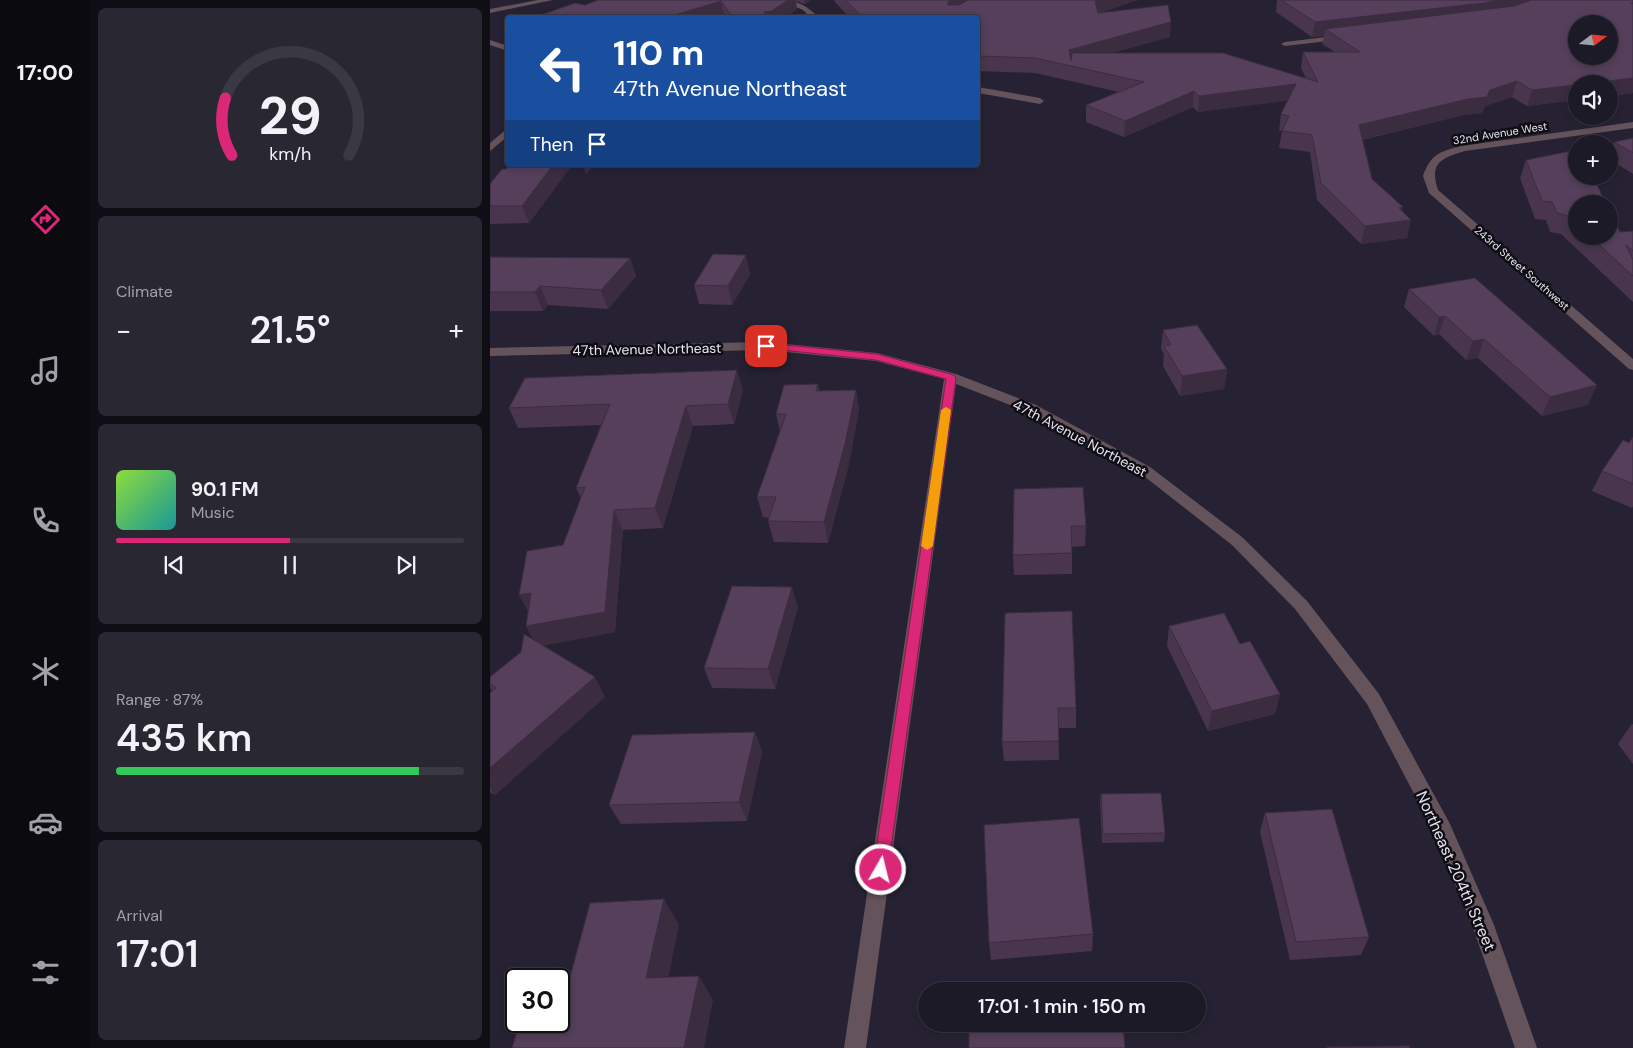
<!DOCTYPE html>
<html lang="en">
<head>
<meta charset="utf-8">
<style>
	:root { --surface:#1c1a26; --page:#292732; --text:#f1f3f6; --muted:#a0a1a7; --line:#3a3843; --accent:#db2777 }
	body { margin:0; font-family:"DM Sans",sans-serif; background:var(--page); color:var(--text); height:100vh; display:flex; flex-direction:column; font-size:19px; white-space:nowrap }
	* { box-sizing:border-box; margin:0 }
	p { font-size:16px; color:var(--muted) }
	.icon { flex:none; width:28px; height:28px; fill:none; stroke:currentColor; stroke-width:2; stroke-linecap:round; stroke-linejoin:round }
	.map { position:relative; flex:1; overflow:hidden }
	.sheet { display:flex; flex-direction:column; gap:8px; padding:8px; background:#0f0e15; width:400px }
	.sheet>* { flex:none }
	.banner { position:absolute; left:15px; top:15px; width:475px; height:152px; border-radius:5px; box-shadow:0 2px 8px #0003,0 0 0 1px var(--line); background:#1a4fa0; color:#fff; overflow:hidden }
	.needle { width:32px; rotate:74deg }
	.tools { position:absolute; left:1078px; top:15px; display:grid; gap:10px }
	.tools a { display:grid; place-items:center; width:50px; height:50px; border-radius:50%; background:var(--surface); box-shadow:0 2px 8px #0003,0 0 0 1px var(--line); font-size:25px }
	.speed { position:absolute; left:15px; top:968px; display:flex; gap:10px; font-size:25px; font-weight:700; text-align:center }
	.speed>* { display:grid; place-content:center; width:65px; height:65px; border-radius:50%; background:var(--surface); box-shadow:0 2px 8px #0003,0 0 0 1px var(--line); line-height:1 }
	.speed .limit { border:2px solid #111; border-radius:8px; background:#fff; color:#111 }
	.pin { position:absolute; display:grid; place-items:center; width:42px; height:42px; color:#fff; margin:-21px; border-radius:10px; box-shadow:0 2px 8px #0006 }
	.me { position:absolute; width:55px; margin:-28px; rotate:8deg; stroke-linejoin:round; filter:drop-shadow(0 0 4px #0008) }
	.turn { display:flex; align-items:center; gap:18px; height:105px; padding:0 25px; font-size:22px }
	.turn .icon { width:65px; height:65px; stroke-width:2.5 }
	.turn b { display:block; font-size:35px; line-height:42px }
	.then { display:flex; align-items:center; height:48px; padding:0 25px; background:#0003; gap:10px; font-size:19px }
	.big { font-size:38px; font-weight:600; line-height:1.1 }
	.sheet .tile { flex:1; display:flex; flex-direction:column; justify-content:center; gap:8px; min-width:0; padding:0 18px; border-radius:8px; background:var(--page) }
	.sheet .dial { align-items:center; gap:0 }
	.dial svg { height:130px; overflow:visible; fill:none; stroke:var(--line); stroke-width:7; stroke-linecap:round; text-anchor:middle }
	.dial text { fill:var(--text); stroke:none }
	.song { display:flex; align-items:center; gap:15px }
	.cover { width:60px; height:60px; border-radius:8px; background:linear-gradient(135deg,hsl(90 70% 55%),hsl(180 70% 35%)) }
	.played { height:5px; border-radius:2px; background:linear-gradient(90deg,var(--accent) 50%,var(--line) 50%) }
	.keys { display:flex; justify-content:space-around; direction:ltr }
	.heat { display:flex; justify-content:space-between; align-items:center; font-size:28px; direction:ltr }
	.charge { height:8px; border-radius:4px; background:linear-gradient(90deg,#34c759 87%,var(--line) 0) }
	.trip { position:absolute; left:428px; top:982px; width:288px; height:50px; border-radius:25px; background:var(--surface); box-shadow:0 2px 8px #0003,0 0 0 1px var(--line); font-weight:600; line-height:50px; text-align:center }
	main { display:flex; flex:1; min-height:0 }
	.menu { display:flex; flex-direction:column; width:90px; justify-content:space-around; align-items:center; background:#0b0a0f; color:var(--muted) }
	.menu .icon { width:35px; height:35px }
	.menu .selected { color:var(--accent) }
	.menu b { font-size:22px; color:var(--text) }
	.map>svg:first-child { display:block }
</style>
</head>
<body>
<main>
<nav class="menu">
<b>17:00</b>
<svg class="icon selected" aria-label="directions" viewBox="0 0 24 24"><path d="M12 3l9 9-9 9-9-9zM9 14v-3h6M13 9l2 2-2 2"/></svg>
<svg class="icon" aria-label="music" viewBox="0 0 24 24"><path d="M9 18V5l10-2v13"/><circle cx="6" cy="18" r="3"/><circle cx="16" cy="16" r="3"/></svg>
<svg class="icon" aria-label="phone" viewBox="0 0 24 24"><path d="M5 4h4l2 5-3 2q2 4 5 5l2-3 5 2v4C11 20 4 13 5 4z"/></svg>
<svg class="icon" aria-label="climate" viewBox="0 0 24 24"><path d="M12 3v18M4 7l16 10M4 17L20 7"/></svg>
<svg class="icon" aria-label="car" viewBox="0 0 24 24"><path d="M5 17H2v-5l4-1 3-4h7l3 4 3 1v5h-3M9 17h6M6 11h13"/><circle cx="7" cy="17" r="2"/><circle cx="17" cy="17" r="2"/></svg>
<svg class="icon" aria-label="filters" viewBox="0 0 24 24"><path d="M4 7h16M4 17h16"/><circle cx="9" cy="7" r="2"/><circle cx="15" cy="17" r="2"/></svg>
</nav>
<section class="sheet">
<div class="tile dial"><svg viewBox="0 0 100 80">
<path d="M14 69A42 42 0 1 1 86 69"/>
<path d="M14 69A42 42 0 0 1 10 34" stroke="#db2777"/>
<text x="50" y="56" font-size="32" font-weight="700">29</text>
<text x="50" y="72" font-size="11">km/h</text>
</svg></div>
<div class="tile"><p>Climate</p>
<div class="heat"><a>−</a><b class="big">21.5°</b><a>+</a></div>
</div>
<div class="tile">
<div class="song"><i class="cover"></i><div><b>90.1 FM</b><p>Music</p></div></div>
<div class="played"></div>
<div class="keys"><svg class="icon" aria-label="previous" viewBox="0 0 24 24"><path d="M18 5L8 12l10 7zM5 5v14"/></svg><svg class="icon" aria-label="pause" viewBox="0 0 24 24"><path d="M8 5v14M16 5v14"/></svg><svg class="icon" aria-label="next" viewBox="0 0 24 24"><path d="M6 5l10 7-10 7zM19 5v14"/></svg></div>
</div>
<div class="tile"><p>Range · 87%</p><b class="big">435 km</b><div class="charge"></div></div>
<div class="tile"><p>Arrival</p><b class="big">17:01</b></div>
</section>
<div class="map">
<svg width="1143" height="1048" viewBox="0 0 1143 1048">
	<rect width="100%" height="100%" fill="#262233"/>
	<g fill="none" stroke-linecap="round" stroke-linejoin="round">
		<path fill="#64535a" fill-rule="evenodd" d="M 48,0 L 63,0 L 0,13 L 0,9 Z
			M 290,0 C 307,0 318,6 329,18 L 321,18 L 313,10 Z
			M 853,35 L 857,37 L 856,39 L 795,46 L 791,44 L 795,42 Z
			M 0,40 L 18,46 L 18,51 L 0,45 Z
			M 488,87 L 550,98 L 554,101 L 550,104 L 488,93 Z
			M 1143,122 L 1143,128 L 975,151 C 951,158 939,163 948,190 L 1143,359 L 1143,370 L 1139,369 L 939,193 L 933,176 C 941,154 949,152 971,146 Z
			M 18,128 L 18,136 L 0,151 L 0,143 Z
			M 276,342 L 387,353 L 466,374 L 546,405 L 660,467 L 752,537 L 817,601 L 889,694 L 960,824 L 1004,925 L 1047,1048 L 1025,1048 L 982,925 L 942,828 L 877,704 L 805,609 L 742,545 L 650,473 L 536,411 L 466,384 L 376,1048 L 354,1048 L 454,379 L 386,361 L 276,350 L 0,356 L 0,348 Z"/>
	</g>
	<path fill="#49364e" d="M 108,0 L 321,0 L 315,4 L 306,1 L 307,9 L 295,18 L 235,18 L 234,15 L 226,18 L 46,18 L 45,17 L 95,5 Z
		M 344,0 L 647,0 L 610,13 L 680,37 L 620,53 L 816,78 L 811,68 L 813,52 L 845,52 L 832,44 L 834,36 L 822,37 L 786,12 L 787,0 L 1143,0 L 1143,93 L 1119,96 L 1119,84 L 1086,84 L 1086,100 L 1037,106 L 1022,97 L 995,106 L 992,113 L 974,115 L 872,140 L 882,179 L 912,211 L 917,238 L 871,244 L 827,200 L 820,152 L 789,148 L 792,131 L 789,131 L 791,114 L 798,100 L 708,112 L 703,107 L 634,137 L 596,122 L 596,105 L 629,92 L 545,73 L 488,71 L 488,18 L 360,18 L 345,2 Z
		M 1143,138 L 1143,174 L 1119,159 L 1119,155 L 1124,142 Z
		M 1036,160 L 1086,204 L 1086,236 L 1119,236 L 1130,232 L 1143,231 L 1143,302 L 1071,234 L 1060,232 L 1056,220 L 1045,219 L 1030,178 Z
		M 20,165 L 82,165 L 39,223 L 0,224 L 0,184 Z
		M 0,257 L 140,258 L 146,276 L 118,309 L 58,305 L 53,311 L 0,311 Z
		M 260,274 L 242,305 L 209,304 L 204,285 Z
		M 919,289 L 1098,405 L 1052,416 L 988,358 L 976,360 L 949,334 L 944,336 L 914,307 Z
		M 673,330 L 737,369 L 734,389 L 690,396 L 673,366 L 674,354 L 671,349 Z
		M 328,384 L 329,391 L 366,390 L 369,410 L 359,464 L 338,543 L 284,542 L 278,521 L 279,518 L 273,517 L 267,497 L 290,432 L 286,414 Z
		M 253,390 L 244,424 L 203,426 L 173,528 L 133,530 L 125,632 L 54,645 L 115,697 L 5,795 L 0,792 L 0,693 L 2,691 L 0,687 L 0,677 L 31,652 L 43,639 L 36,626 L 38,611 L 29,595 L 73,545 L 91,499 L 86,488 L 111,425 L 28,428 L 19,408 Z
		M 1143,437 L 1143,506 L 1142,508 L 1102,491 L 1112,471 L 1139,443 Z
		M 524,489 L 596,526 L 595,546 L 582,547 L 582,574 L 524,575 L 523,555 Z
		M 308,607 L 285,689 L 222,688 L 214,668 Z
		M 515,613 L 586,708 L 586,728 L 568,728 L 569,760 L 514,761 L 512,742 Z
		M 679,626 L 750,644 L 790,694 L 785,714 L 718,731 L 677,646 Z
		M 1143,724 L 1143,764 L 1128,744 L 1141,725 Z
		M 265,732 L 272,752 L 257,821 L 131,824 L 119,805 Z
		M 611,794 L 675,833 L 674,842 L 612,843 L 610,803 Z
		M 775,813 L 879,937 L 871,955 L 800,960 L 770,832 Z
		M 603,934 L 602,951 L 501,960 L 499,943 Z"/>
	<path fill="#3c2c40" d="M 298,0 L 305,0 L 307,9 L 295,18 L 275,18 L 274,12 Z
		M 314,0 L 321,0 L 315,4 Z
		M 461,0 L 485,0 L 459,16 L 458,2 Z
		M 607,0 L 647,0 L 604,15 L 605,1 Z
		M 1009,0 L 1057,0 L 1016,12 L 835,29 L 834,36 L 822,37 L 825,22 Z
		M 231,1 L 234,15 L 226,18 L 186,18 L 188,14 Z
		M 681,22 L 680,37 L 579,65 L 579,50 Z
		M 1143,78 L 1143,93 L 1119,96 L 1119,84 L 1095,84 Z
		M 1027,81 L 1022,97 L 995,106 L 992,113 L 974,115 L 865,141 L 869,125 L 978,99 L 1000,90 Z
		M 806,84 L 803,100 L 708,112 L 709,96 Z
		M 1086,85 L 1086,100 L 1037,106 L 1042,90 Z
		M 704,91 L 703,107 L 634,137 L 635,121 Z
		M 63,165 L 82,165 L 39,223 L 32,206 Z
		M 93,165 L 105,165 L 96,174 Z
		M 913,207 L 909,221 L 921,220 L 917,238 L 871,244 L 875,226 L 909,208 Z
		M 256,255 L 260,274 L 242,305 L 238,286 Z
		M 140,258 L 146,276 L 118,309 L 111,290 Z
		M 50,286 L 58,305 L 53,311 L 45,292 Z
		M 955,316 L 949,334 L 944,336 L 949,317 Z
		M 994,339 L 988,358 L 976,360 L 983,341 Z
		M 737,369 L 734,389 L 690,396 L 692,376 Z
		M 247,370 L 253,390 L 244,424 L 238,404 Z
		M 1107,385 L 1098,405 L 1052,416 L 1060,397 Z
		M 366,390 L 369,410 L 359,464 L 338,543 L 334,522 Z
		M 196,406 L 203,426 L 173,528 L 165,508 Z
		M 124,510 L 133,530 L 125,632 L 47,647 L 36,626 Z
		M 302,587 L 308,607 L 285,689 L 278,669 Z
		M 41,593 L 41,615 L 29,595 Z
		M 105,677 L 115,697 L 5,795 L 0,788 L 0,768 Z
		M 790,694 L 785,714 L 718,731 L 722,711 Z
		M 265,732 L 272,752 L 257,821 L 249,802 Z
		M 174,899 L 189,925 L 173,1003 L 156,978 Z
		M 209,976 L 223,1000 L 214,1048 L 194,1048 Z"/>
	<path fill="#553f5b" stroke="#3c2c40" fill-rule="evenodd" d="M 108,0 L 298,0 L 282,11 L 274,12 L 278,18 L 244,18 L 244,15 L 242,17 L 231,1 L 188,14 L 186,18 L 47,18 L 45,17 L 85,3 L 95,5 Z
		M 355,0 L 461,0 L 458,2 L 458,5 L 469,5 L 478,0 L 607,0 L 605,1 L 608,13 L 678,5 L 681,22 L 579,50 L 581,61 L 582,53 L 733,53 L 828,82 L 813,52 L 870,52 L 835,29 L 1024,6 L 1042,0 L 1143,0 L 1143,3 L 1141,3 L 1143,4 L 1143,78 L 1095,84 L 1086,84 L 1086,85 L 1042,90 L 1027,81 L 1000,90 L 997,97 L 978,99 L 869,125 L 882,179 L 913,207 L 909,208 L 921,220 L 875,226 L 831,183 L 822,135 L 792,131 L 799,116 L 791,114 L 806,84 L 709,96 L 704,91 L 635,121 L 596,105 L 654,82 L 545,58 L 488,56 L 488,18 L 374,18 ZM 1086,24 L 1119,24 L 1119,56 L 1086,56 Z
		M 791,0 L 1009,0 L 994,3 L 825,22 Z
		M 1143,138 L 1143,153 L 1124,142 Z
		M 1086,150 L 1086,176 L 1103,176 L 1116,204 L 1086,204 L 1086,224 L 1078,216 L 1067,213 L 1062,202 L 1052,201 L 1036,160 Z
		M 20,165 L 63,165 L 32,206 L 0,206 L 0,184 L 12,169 L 16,169 Z
		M 1119,209 L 1130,232 L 1143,231 L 1143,251 L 1136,245 L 1143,260 L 1143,276 L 1100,236 L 1119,236 Z
		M 223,254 L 256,255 L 238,286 L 204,285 Z
		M 0,257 L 140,258 L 111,290 L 50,286 L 45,292 L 0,292 Z
		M 985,278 L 1107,385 L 1060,397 L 994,339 L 983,341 L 955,316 L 949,317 L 919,289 Z
		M 707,325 L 737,369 L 692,376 L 674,346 L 681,345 L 673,330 Z
		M 247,370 L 238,404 L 196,406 L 165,508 L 124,510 L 115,612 L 36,626 L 41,593 L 29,595 L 37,551 L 73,545 L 95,487 L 86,488 L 120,404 L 19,408 L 35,378 Z
		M 328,384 L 326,391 L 366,390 L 355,444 L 334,522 L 278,521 L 286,497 L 267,497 L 296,414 L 286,414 L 294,385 Z
		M 1143,437 L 1143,484 L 1112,471 L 1133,440 L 1139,443 Z
		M 593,487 L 596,526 L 581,526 L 582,553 L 523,555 L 524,489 Z
		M 242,586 L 302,587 L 278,669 L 214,668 Z
		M 582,611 L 586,708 L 568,708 L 569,741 L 512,742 L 515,613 Z
		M 734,613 L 750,644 L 760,641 L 790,694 L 722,711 L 679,626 Z
		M 34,634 L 105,677 L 0,768 L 0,693 L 6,688 L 0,683 L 0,677 L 31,652 Z
		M 265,732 L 249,802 L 119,805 L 142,735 Z
		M 671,793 L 675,833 L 613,834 L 611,794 Z
		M 842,809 L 879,937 L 806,942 L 775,813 Z
		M 589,818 L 603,934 L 499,943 L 494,825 Z
		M 174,899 L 156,978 L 209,976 L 194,1048 L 22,1048 L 30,1021 L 69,1021 L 69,979 L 58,979 L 80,977 L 100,903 Z
		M 479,1024 L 633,1024 L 635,1048 L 479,1048 Z
		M 919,1046 L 920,1048 L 837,1048 L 837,1047 Z"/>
	<path fill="#db2777" stroke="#8e194d" d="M 276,343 L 387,354 L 464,375 L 466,378 L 398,870 L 396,876 L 391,878 L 385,876 L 383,870 L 456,379 L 386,360 L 273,348 L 273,344 Z"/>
	<path fill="#f59e0b" d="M 456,407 L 461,410 L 443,546 L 437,550 L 431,546 L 451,410 Z"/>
	<g text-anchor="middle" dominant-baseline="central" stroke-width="5" stroke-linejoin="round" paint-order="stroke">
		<g font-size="11" fill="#e6e4f0" stroke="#0f0d14">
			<text transform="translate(1010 133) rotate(-9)">32nd Avenue West</text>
			<text transform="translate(1032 268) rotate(41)">243rd Street Southwest</text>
		</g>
		<g font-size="14" fill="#e6e4f0" stroke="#0f0d14">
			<text transform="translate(157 349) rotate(-1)">47th Avenue Northeast</text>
			<text transform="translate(590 438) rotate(28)">47th Avenue Northeast</text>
		</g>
		<g font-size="16" fill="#e6e4f0" stroke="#0f0d14">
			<text transform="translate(966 871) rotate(66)">Northeast 204th Street</text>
		</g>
	</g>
</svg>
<div class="tools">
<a><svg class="needle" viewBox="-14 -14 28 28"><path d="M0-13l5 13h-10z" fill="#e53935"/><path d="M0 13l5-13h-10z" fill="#a0a1a7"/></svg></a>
<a><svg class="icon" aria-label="sound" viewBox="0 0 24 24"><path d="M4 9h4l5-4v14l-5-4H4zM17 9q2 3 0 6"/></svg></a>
<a>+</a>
<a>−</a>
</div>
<div class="speed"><div class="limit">30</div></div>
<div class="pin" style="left:276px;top:346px;background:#d93025"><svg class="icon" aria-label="arrive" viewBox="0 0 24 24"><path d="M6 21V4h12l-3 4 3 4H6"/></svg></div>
<svg class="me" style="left:391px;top:870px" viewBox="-20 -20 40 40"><circle r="17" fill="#db2777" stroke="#fff" stroke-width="3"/><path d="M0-11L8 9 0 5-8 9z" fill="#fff"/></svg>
<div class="trip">17:01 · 1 min · 150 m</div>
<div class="banner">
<div class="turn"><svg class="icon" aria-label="left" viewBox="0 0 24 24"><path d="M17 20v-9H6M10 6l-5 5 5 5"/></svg><div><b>110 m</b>47th Avenue Northeast</div></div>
<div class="then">Then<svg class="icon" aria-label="arrive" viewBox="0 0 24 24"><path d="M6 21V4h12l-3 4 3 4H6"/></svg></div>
</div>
</div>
</main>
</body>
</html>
